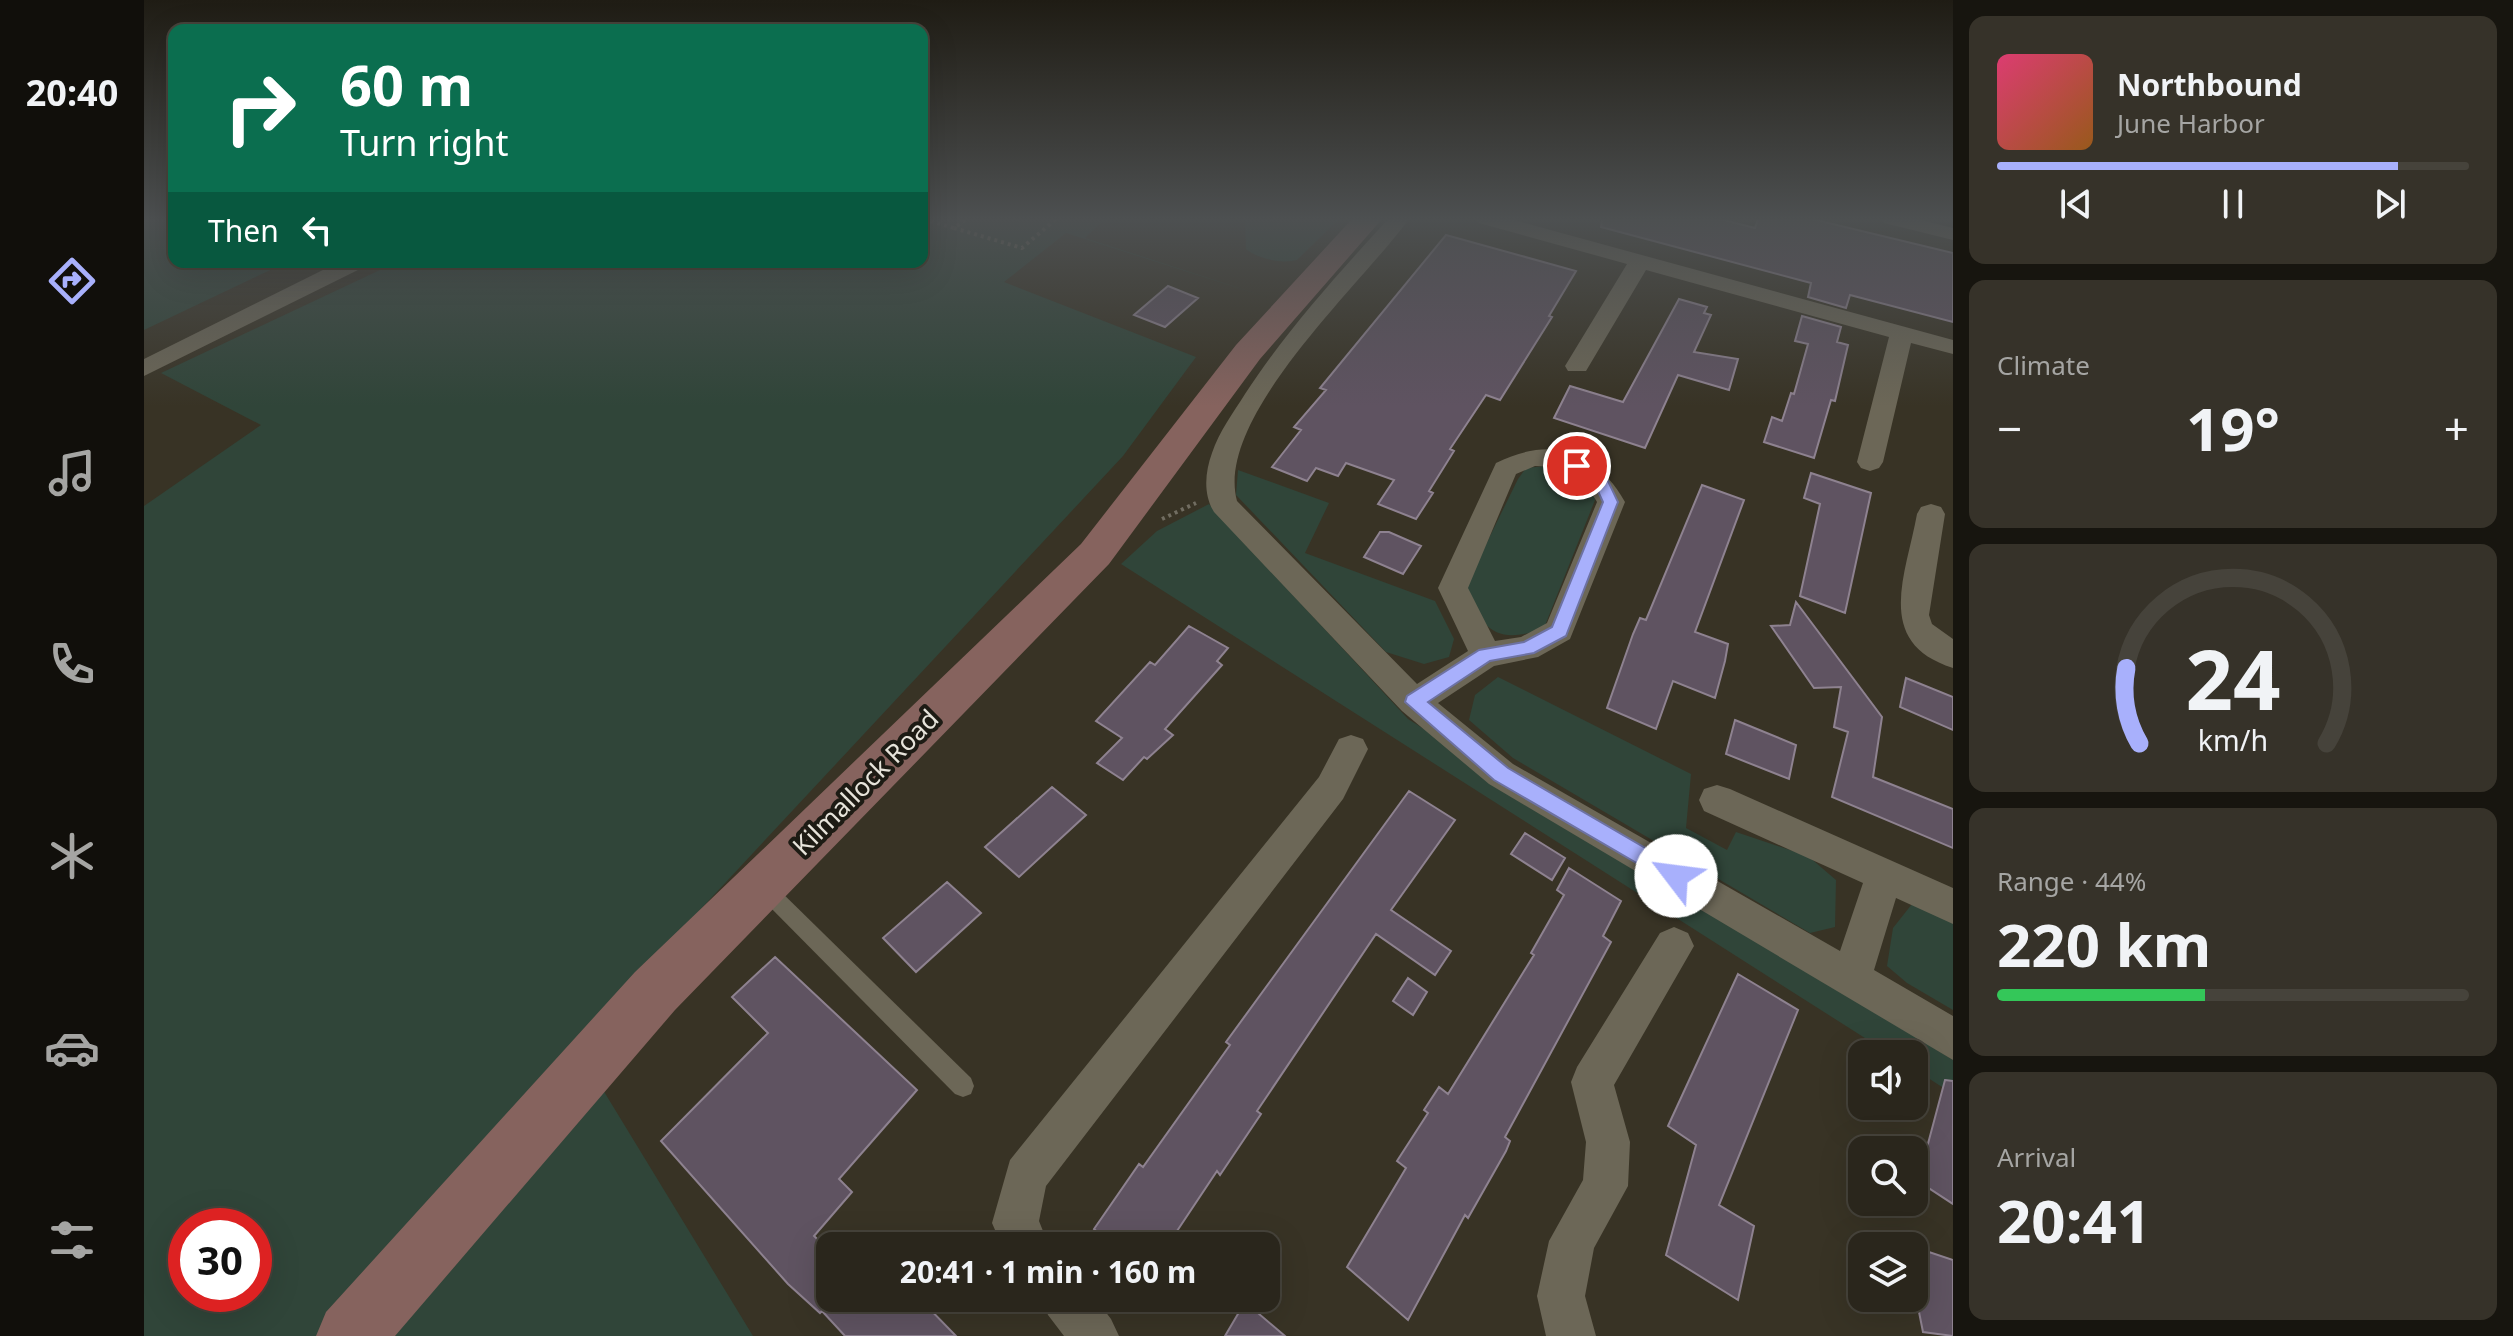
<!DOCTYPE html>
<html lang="en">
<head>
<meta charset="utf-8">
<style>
	:root { --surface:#2a261c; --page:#363229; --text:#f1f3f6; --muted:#a5a5a3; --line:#46433b; --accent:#a8b0fc }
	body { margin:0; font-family:"Noto Sans",sans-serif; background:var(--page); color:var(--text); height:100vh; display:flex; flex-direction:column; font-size:30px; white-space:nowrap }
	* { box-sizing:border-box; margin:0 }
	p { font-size:26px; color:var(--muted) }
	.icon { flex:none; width:44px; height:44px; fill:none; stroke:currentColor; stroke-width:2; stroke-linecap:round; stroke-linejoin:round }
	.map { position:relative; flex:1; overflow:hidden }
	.details { display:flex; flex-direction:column; gap:16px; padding:16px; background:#17150f; width:560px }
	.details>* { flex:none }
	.banner { position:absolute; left:24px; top:24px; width:760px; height:244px; border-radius:16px; box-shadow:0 8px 32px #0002,0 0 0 2px var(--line); background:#0b6e4f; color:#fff; overflow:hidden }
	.tools { position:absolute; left:1704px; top:1040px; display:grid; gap:16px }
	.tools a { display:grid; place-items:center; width:80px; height:80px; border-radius:16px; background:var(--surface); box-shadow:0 8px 32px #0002,0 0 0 2px var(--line); font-size:40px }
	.speed { position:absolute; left:24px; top:1208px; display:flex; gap:16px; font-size:40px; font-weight:700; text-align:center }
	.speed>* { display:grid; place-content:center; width:104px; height:104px; border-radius:50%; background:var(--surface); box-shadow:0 8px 32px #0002,0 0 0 2px var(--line); line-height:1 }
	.speed .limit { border:12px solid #d22; background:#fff; color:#111 }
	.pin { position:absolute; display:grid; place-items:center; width:68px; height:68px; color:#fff; margin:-34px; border:4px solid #fff; border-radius:50%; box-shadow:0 2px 8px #0007 }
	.me { position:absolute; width:88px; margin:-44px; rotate:300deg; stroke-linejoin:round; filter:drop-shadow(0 0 6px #0008) }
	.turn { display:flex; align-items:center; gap:28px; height:168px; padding:0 40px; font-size:36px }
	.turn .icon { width:104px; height:104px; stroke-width:2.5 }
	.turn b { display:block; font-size:56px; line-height:68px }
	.then { display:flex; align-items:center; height:76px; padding:0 40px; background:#0003; gap:16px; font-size:30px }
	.big { font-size:60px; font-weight:700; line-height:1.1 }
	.details .tile { flex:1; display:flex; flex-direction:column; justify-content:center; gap:12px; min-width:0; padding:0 28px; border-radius:16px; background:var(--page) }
	.details .dial { align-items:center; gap:0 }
	.dial svg { height:208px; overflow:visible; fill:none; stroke:var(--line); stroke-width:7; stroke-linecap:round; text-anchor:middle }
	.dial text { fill:var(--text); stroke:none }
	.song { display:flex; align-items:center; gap:24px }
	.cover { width:96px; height:96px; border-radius:12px; background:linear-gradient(135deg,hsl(340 70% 55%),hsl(30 70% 35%)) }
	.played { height:8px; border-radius:4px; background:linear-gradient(90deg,var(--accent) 85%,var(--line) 85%) }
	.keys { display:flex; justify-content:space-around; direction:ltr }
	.heat { display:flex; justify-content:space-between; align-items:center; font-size:44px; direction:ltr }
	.charge { height:12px; border-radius:6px; background:linear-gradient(90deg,#34c759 44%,var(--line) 0) }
	.trip { position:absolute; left:672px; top:1232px; width:464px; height:80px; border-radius:16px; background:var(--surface); box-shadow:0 8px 32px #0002,0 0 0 2px var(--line); font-weight:700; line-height:80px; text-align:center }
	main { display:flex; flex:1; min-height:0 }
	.tabs { display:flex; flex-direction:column; width:144px; justify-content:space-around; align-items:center; background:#110f0b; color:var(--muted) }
	.tabs .icon { width:56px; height:56px }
	.tabs .selected { color:var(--accent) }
	.tabs b { font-size:36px; color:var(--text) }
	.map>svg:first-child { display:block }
</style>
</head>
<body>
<main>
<nav class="tabs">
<b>20:40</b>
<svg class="icon selected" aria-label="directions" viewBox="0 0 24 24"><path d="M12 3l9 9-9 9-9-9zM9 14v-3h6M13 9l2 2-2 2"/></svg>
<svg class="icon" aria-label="music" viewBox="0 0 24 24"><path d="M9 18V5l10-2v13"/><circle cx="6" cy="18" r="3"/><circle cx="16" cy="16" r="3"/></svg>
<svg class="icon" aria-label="phone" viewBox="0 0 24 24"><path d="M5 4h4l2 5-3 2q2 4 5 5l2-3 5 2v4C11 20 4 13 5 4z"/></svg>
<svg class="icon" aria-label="climate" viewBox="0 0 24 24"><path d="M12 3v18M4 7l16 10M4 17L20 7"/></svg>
<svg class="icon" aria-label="car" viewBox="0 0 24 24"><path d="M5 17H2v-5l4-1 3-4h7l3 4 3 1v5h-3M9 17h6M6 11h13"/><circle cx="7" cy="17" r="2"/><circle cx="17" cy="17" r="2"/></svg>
<svg class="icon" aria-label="filters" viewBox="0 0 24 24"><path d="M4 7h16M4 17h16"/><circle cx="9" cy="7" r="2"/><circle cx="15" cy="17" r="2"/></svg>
</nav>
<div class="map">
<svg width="1809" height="1336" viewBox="0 0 1809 1336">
	<rect width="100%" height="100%" fill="#383325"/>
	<path fill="#304539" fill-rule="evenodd" d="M 0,219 L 30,219 L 30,262 L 143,262 L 0,330 Z
		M 778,219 L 961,219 L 941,238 L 1129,299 L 922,233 L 860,282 L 1052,357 L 979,456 L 431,1044 L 609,1336 L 0,1336 L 0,506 L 117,425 L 17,373 L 253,262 L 778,262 ZM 42,1226 L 110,1226 L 110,1294 L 42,1294 Z
		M 1101,219 L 1195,219 L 1153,260 C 1138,264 1114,259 1102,249 Z
		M 1402,466 L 1435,475 L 1453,495 L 1400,628 C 1355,645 1338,632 1321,587 L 1374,479 L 1382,468 Z
		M 1094,470 L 1185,503 L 1161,553 L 1291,601 L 1310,639 L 1305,657 L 1280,664 L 1242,652 L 1092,495 Z
		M 1065,504 L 1264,719 L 1809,1060 L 1809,1094 L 1770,1069 L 1770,1054 L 1746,1054 L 977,564 L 1013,531 Z
		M 1354,677 L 1547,774 L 1542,828 L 1583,850 L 1592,832 L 1664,856 L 1692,880 L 1691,927 L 1666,933 L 1369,758 L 1325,720 L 1331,695 Z
		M 1768,904 L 1809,918 L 1809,1010 L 1763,983 L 1743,966 L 1749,928 Z"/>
	<path fill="#5f5361" stroke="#8e8290" stroke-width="2" d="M 1458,219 L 1576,219 L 1611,228 L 1614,219 L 1668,219 L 1809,253 L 1809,322 L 1706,295 L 1702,308 L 1664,297 L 1667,283 L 1457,227 Z
		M 1302,235 L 1432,271 L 1405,316 L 1408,317 L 1356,400 L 1342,395 L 1306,449 L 1310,451 L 1285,491 L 1289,493 L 1272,519 L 1234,504 L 1250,480 L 1202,463 L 1194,476 L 1172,468 L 1163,481 L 1128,467 L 1157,430 L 1150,427 L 1182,390 L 1176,388 Z
		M 1024,286 L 1054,298 L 1021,327 L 990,315 Z
		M 1535,299 L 1563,307 L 1560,313 L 1567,315 L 1550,352 L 1594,359 L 1585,390 L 1534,375 L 1501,448 L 1410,418 L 1426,386 L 1479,402 Z
		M 1658,316 L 1697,327 L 1693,342 L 1704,345 L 1691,401 L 1687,400 L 1670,458 L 1620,442 L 1628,417 L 1638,421 L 1647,393 L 1650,394 L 1664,344 L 1651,341 Z
		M 1667,473 L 1727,493 L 1701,613 L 1656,596 L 1676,504 L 1660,498 Z
		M 1558,485 L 1600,500 L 1551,632 L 1584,644 L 1581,661 L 1571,698 L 1529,681 L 1512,729 L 1463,708 L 1489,634 L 1496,618 L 1502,620 Z
		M 1236,532 L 1245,532 L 1277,546 L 1259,574 L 1220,557 Z
		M 1652,602 L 1738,717 L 1729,777 L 1809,809 L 1809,848 L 1688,797 L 1704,732 L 1690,727 L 1697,687 L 1670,688 L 1627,626 L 1646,625 Z
		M 1045,626 L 1084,648 L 1073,661 L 1078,665 L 1021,729 L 1029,735 L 1003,759 L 1000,757 L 979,780 L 953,763 L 978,738 L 952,721 L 1006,662 L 1011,665 Z
		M 1762,678 L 1809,697 L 1809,730 L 1756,707 Z
		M 1591,720 L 1652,745 L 1645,779 L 1582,754 Z
		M 908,787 L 942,815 L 875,877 L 841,847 Z
		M 1265,791 L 1311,820 L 1247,910 L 1307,951 L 1291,975 L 1232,934 L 1113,1111 L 1117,1114 L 1076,1175 L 1073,1171 L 1023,1246 L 969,1246 L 950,1229 L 995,1164 L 999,1167 L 1086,1045 L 1082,1042 Z
		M 1381,833 L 1421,858 L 1408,880 L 1367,854 Z
		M 1425,868 L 1477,901 L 1459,936 L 1467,942 L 1361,1137 L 1366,1141 L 1362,1151 L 1324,1218 L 1321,1215 L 1264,1320 L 1203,1267 L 1262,1168 L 1253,1161 L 1284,1113 L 1280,1110 L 1295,1087 L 1304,1094 L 1390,955 L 1387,953 L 1420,895 L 1413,890 Z
		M 803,882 L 837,913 L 772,972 L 739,938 Z
		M 631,957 L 773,1090 L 695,1179 L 708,1192 L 670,1236 L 686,1251 L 686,1298 L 775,1298 L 812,1336 L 701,1336 L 678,1311 L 676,1313 L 644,1284 L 517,1141 L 624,1033 L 588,997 Z
		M 1594,974 L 1654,1010 L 1575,1205 L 1610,1226 L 1594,1300 L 1522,1255 L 1552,1145 L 1524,1126 Z
		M 1264,978 L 1283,992 L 1269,1015 L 1249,1001 Z
		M 1801,1080 L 1809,1081 L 1809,1204 L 1774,1181 Z
		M 1770,1247 L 1809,1260 L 1809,1336 L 1779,1332 L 1770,1287 Z
		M 1101,1302 L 1141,1336 L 1081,1336 Z"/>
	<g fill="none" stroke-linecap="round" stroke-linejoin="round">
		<path stroke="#716d61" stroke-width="4" stroke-dasharray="3 4" stroke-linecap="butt" d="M 780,219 L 810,228 L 822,219
			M 810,228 L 878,248 L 912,219
			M 1018,519 L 1052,503"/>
		<path fill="#6c6757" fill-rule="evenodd" d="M 621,880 L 628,883 L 827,1078 L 830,1086 L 827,1094 L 819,1097 L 811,1094 L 614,895 L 612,889 L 614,883 Z"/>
		<path fill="#6c6757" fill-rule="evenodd" d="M 1244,219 L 1265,219 C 1218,284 1070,417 1093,501 L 1273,684 L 1324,651 L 1294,588 L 1352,463 C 1406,436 1451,449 1481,502 L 1426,639 L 1394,657 L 1350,666 L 1294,703 L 1369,764 L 1696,951 L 1719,883 L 1560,811 L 1555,800 L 1560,789 L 1573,785 L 1586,789 L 1809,888 L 1809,924 L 1752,898 L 1730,970 L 1809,1016 L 1809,1060 L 1345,784 L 1258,711 L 1070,512 C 1059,494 1061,472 1068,453 C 1075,432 1089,413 1101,394 C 1142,331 1193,275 1244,219 ZM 1391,466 C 1420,466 1439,477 1453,502 L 1403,623 L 1377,637 L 1351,641 L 1324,588 L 1372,474 Z
			M 1332,219 L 1366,219 L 1809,340 L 1809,354 L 1767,343 L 1739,462 L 1735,468 L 1726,471 L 1717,468 L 1713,462 L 1745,337 L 1502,270 L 1442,371 L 1424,371 L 1421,366 L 1483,264 L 1335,223 Z
			M 1737,219 L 1773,219 L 1809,228 L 1809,240 L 1740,223 Z
			M 195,262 L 223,262 L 220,267 L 0,376 L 0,359 Z
			M 1787,504 L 1797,507 L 1801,514 L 1785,615 L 1788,624 L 1809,639 L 1809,668 C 1729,643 1762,575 1773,514 L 1777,507 Z
			M 1207,735 L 1219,739 L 1224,749 L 1199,799 L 902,1186 L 895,1221 L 905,1246 L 858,1246 L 848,1223 L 866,1160 L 1175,777 L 1195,739 Z
			M 1530,927 L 1544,933 L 1550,946 L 1470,1085 L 1486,1142 L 1484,1186 L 1450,1248 L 1441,1296 L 1452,1336 L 1402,1336 L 1393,1296 L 1405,1241 L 1439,1180 L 1442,1142 L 1427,1082 L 1433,1067 L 1516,933 Z
			M 897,1298 L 951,1298 L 967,1319 L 975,1336 L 920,1336 L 904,1315 Z"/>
		<path fill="#86635e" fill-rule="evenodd" d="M 1208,219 L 1238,219 L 1116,359 L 965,564 L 531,1010 L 251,1336 L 172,1336 L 182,1312 L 491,972 L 937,544 L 1092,345 Z"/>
	</g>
	<linearGradient id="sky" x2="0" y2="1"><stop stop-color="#1f1c14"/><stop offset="0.54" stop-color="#4d5051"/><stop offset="1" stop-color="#4d5051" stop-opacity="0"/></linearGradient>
	<rect width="1809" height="406" fill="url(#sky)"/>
	<path fill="#a8b0fc" stroke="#6d72a4" stroke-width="2" d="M 1433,461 L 1464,481 L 1474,502 L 1422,636 L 1390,653 L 1346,661 L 1284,702 L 1364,768 L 1539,870 L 1542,876 L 1539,883 L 1532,886 L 1350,780 L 1261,702 L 1263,696 L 1335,650 L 1380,642 L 1408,627 L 1459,502 L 1452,487 L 1426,466 Z"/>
	<g text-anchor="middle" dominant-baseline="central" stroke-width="8" stroke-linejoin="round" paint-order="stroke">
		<g font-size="26" fill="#e7e4db" stroke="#1d1b14">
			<text transform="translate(721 782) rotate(-45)">Kilmallock Road</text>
		</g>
	</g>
</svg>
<div class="tools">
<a><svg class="icon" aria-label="sound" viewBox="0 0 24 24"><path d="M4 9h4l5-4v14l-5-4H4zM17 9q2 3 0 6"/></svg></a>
<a><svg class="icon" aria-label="search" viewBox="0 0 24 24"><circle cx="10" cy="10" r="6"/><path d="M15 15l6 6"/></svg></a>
<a><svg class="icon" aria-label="layers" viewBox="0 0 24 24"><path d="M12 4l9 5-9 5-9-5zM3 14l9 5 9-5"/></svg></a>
</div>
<div class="speed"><div class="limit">30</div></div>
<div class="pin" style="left:1433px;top:466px;background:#d93025"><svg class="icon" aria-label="arrive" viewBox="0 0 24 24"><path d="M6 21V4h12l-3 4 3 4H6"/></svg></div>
<svg class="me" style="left:1532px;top:876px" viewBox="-20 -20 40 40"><circle r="19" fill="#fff"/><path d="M0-13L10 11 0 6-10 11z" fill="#a8b0fc"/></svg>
<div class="trip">20:41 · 1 min · 160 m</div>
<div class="banner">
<div class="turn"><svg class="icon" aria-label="right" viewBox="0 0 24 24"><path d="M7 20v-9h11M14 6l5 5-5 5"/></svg><div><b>60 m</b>Turn right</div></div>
<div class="then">Then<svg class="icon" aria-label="left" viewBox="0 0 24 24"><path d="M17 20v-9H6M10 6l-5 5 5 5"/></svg></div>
</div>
</div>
<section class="details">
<div class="tile">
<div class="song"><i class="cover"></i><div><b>Northbound</b><p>June Harbor</p></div></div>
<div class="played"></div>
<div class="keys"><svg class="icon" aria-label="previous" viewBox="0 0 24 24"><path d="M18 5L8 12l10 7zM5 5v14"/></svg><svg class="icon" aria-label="pause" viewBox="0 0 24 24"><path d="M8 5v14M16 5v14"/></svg><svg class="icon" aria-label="next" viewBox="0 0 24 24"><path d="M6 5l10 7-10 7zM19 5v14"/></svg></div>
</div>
<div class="tile"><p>Climate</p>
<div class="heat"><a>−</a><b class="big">19°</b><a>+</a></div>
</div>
<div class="tile dial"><svg viewBox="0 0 100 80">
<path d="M14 69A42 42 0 1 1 86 69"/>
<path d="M14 69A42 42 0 0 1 9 40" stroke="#a8b0fc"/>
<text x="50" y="56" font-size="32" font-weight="700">24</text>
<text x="50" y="72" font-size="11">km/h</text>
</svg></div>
<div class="tile"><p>Range · 44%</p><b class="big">220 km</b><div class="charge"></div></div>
<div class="tile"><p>Arrival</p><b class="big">20:41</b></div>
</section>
</main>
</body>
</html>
